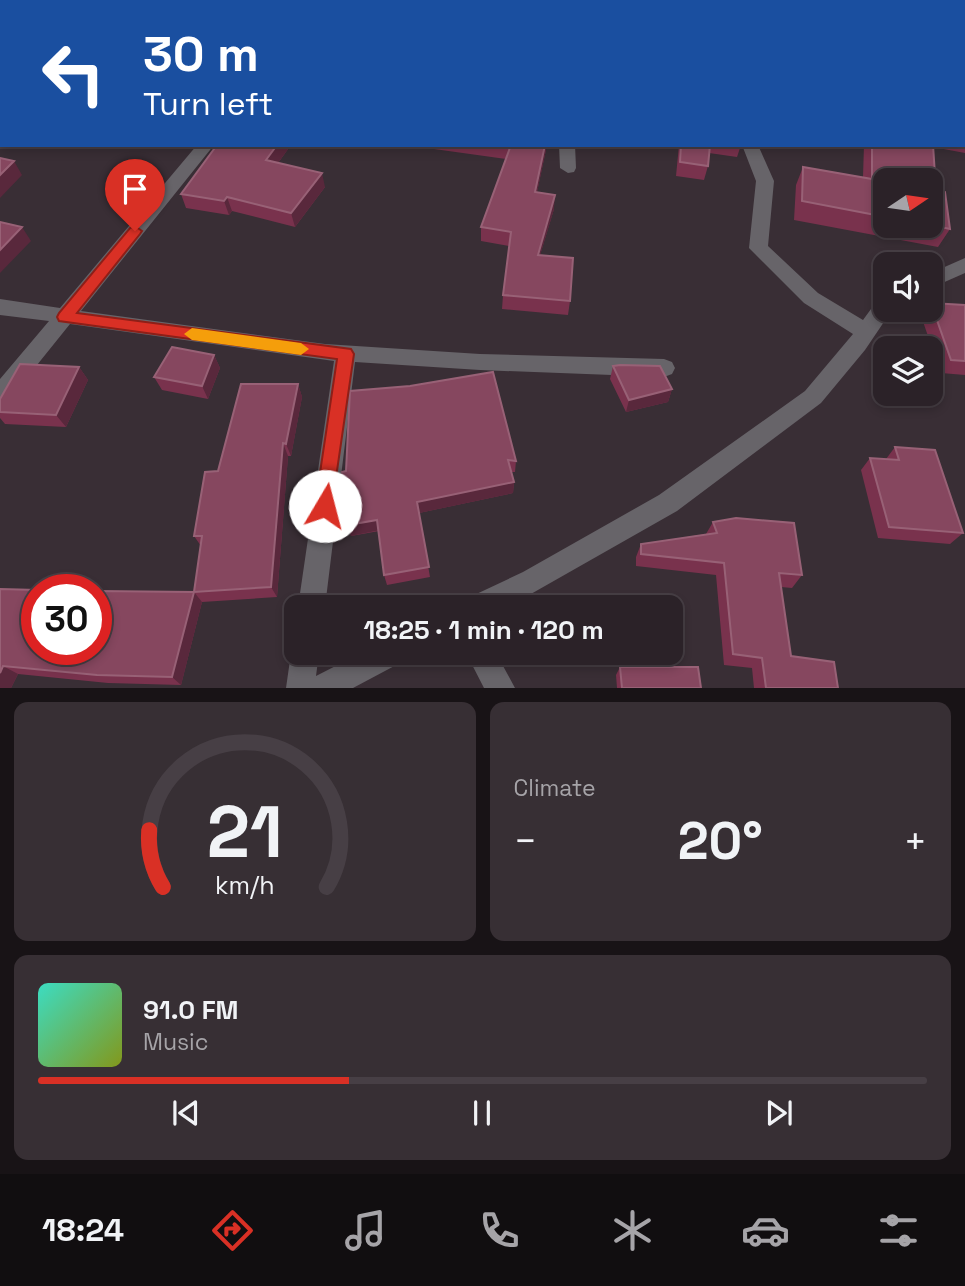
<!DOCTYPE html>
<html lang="en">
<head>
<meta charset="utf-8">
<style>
	:root { --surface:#2b2228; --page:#372f34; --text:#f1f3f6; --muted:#a6a4a8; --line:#473f45; --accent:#d93025 }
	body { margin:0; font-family:"Space Grotesk",sans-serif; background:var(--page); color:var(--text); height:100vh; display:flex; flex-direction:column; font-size:26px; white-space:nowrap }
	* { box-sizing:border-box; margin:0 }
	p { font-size:23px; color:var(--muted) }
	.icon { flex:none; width:38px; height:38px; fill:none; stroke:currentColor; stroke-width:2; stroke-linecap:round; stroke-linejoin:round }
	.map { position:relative; height:688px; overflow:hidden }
	.sheet { display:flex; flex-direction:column; gap:14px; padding:14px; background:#181316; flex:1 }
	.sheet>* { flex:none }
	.hud { position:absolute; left:0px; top:0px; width:966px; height:147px; box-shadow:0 4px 10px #0003,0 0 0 2px var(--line); background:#1a4fa0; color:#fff; overflow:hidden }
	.needle { width:46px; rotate:77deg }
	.controls { position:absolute; left:873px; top:168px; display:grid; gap:14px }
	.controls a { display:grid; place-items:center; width:70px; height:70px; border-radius:14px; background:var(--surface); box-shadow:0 4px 10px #0003,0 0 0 2px var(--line); font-size:35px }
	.speed { position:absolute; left:21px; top:574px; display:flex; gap:14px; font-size:35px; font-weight:700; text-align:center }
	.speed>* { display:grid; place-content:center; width:91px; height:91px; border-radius:50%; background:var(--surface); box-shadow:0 4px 10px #0003,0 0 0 2px var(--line); line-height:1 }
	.speed .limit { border:10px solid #d22; background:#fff; color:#111 }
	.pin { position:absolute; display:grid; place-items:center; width:60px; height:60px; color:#fff; margin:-72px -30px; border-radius:50% 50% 50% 0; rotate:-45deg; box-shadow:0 0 7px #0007 }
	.pin .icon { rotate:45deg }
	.me { position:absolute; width:77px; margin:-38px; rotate:8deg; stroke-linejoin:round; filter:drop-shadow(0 0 5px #0008) }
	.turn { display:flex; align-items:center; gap:24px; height:147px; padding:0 28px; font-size:32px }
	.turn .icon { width:91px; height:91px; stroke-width:2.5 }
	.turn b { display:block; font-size:49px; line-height:60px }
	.big { font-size:52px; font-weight:700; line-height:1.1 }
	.sheet .tile { flex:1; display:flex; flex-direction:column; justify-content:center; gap:10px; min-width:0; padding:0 24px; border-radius:14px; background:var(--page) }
	.sheet .dial { align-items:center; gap:0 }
	.dial svg { height:182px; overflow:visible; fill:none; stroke:var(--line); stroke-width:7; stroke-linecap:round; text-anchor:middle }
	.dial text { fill:var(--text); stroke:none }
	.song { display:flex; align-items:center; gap:21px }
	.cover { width:84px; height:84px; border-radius:10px; background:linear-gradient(135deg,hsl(170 70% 55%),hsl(70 70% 35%)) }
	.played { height:7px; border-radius:4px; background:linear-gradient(90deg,var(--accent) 35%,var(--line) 35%) }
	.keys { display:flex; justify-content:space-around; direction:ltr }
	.heat { display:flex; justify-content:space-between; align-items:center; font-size:38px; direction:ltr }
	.sheet .tiles { flex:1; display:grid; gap:14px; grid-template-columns:1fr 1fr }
	.tile:last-child { grid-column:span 2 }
	.trip { position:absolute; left:284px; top:595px; width:399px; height:70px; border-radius:14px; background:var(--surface); box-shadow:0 4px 10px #0003,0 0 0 2px var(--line); font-weight:700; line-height:70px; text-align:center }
	.tabs { display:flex; height:112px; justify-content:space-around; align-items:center; background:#110e10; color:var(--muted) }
	.tabs .icon { width:49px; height:49px }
	.tabs .current { color:var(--accent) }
	.tabs b { font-size:32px; color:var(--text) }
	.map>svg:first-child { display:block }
</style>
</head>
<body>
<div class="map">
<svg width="965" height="688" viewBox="0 0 965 688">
	<rect width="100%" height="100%" fill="#392e35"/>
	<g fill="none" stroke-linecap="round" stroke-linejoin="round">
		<path fill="#676469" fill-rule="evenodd" d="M 894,0 L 908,0 L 908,2 L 894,2 Z
			M 197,145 L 214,145 L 81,311 L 325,344 L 480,354 L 664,359 L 672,362 L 675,368 L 672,374 L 664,377 L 480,370 L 355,362 L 325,607 L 298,607 L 334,361 L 70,324 L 8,401 L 0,404 L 0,379 L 49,321 L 0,315 L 0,299 L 60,308 Z
			M 559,145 L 575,145 L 576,168 L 574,172 L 568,173 L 560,168 Z
			M 742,145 L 758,145 L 774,181 L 768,246 L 818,293 L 863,320 L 879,298 L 886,296 L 886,310 L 892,310 L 865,350 L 821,403 L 677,511 L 508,607 L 467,607 L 470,597 L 523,572 L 659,495 L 805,391 L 853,334 L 804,303 L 749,248 L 756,181 Z
			M 965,258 L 965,273 L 931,288 L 931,273 Z
			M 296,643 L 296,653 L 319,653 L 316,676 L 361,653 L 404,653 L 400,663 L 353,688 L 286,688 L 291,653 Z
			M 466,653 L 496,653 L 515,688 L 484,688 Z"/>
	</g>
	<path fill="#79324d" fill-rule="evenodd" d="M 964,105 L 965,153 L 933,147 L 936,190 L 950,229 L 938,247 L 794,220 L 796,185 L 803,167 L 863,177 L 864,145 L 964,145 ZM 886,180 L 931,226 L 886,226 Z
		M 212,145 L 291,145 L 278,163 L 325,187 L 295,227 L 232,211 L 229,215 L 186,208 L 181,194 L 214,150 Z
		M 434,145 L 547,145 L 537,192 L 554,209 L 540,255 L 570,301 L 568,315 L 502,309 L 503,295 L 509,246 L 481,241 L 481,227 L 506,159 L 434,149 Z
		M 679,145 L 741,145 L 737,157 L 709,153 L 708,166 L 704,180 L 676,176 Z
		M 931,303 L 965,305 L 965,375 L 941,373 L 921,316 L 925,310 L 931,310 Z
		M 214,355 L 220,368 L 208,399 L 162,390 L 154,377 Z
		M 613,366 L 672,389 L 668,402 L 626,412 L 610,379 Z
		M 79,367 L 88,380 L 66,427 L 5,424 L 0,418 L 0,399 Z
		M 298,384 L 302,397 L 291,456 L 288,456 L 277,597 L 202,602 L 181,685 L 108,683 L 18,674 L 11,688 L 0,688 L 0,589 L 194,592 L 201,546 L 194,536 L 218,471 Z
		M 350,391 L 516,461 L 515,472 L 511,472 L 514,482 L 513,493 L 419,513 L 430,577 L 387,585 L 384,575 L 379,531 L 351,536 L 348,525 Z
		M 895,447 L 963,533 L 950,544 L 878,538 L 861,470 L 870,458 L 886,459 Z
		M 713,522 L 802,575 L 792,588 L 781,587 L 791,656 L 838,688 L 754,688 L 752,668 L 724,665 L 716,575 L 636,566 L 636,557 L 641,544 L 706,534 Z
		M 620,667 L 701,688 L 617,688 L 616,675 Z"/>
	<path fill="#59283c" d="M 277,145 L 291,145 L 270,174 L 266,160 Z
		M 545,145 L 547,145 L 534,206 L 535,192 Z
		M 14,161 L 22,175 L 0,198 L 0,175 Z
		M 322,173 L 325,187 L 295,227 L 291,213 Z
		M 555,195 L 554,209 L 536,269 L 538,255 Z
		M 227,197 L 232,211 L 229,215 L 224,201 Z
		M 22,227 L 31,241 L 0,273 L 0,250 Z
		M 214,355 L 220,368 L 208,399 L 202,386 Z
		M 79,367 L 88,380 L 66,427 L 56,415 Z
		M 298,384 L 302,397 L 291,456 L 286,444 Z
		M 672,389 L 668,402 L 626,412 L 629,400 Z
		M 283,443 L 288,456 L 277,597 L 271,587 Z
		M 514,482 L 513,493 L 419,513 L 417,502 Z
		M 377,520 L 380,530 L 351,536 L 348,525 Z
		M 194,592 L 202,602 L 181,685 L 172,677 Z
		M 3,666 L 18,674 L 11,688 L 0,688 L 0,673 Z"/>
	<path fill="#86475f" stroke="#986176" stroke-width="2" d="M 473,0 L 494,0 L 493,2 L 471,2 Z
		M 622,0 L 714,0 L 714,2 L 622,2 Z
		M 769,0 L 801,0 L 801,2 L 769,2 Z
		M 964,105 L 965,105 L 965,132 L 964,132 Z
		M 217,145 L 277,145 L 266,160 L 322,173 L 291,213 L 227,197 L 224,201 L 181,194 Z
		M 510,145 L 545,145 L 535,192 L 555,195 L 538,255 L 573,258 L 570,301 L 503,295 L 511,232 L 481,227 L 511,145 Z
		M 681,145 L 710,145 L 708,166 L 680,162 Z
		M 872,145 L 933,145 L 936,190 L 945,192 L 950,229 L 931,225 L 931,180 L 886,180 L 886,217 L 802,201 L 803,167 L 872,179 Z
		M 0,158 L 14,161 L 0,175 Z
		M 0,222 L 22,227 L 0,250 Z
		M 931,303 L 965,305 L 965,361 L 951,360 Z
		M 172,347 L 214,355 L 202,386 L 154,377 Z
		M 20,364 L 79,367 L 56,415 L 0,412 L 0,399 Z
		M 620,365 L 660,366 L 672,389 L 629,400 L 613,366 Z
		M 493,372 L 516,461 L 508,460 L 514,482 L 417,502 L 429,567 L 384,575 L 377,520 L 348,525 L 342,472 L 346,471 L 350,391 L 410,386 Z
		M 241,384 L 298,384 L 286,444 L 283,443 L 271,587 L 194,592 L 202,536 L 194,536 L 205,472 L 218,471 Z
		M 895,447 L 935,450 L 963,533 L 889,527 L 870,458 L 899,460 Z
		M 736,518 L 794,523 L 802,575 L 779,573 L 791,656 L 834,662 L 838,688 L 766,688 L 762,658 L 733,654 L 724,563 L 641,554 L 641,544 L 717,533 L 713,522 Z
		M 0,589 L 37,590 L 37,649 L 96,649 L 96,591 L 194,592 L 172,677 L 97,675 L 3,666 L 0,673 Z
		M 620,667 L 698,667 L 701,688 L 622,688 Z"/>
	<path fill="#d93025" stroke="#8d1f18" stroke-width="2" d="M 135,226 L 142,231 L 140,234 L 77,313 L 351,349 L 354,354 L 331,512 L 325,514 L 318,512 L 315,506 L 337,359 L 59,321 L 57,317 L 59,313 L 130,228 Z"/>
	<path fill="#f59e0b" d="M 192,328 L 301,343 L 309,349 L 301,355 L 192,340 L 184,334 Z"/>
</svg>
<div class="controls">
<a><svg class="needle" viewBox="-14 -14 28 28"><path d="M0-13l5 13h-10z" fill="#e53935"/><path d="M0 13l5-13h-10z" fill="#a6a4a8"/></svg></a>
<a><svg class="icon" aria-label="sound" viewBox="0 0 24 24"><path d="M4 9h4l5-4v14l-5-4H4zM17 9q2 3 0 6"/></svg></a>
<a><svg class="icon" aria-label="layers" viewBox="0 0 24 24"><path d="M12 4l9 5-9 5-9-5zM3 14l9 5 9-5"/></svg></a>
</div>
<div class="speed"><div class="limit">30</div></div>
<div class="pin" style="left:135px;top:231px;background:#d93025"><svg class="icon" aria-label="arrive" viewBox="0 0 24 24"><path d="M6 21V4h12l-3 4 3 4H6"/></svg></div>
<svg class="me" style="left:325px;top:506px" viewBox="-20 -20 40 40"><circle r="19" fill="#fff"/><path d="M0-13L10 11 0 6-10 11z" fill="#d93025"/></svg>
<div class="trip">18:25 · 1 min · 120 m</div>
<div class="hud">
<div class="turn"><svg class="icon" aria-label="left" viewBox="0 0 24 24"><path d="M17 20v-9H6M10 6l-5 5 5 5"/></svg><div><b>30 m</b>Turn left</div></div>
</div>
</div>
<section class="sheet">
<div class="tiles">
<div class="tile dial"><svg viewBox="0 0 100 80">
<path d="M14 69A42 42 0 1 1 86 69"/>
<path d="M14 69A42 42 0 0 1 8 44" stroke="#d93025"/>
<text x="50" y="56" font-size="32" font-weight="700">21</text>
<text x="50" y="72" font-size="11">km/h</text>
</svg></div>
<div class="tile"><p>Climate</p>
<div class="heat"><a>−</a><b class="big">20°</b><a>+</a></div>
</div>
<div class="tile">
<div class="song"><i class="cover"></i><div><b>91.0 FM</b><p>Music</p></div></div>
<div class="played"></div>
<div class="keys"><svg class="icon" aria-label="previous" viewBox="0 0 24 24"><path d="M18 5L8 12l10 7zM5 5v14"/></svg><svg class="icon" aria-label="pause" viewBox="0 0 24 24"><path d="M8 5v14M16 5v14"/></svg><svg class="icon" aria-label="next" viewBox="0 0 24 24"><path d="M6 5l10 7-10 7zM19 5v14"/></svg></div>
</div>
</div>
</section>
<nav class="tabs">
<b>18:24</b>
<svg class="icon current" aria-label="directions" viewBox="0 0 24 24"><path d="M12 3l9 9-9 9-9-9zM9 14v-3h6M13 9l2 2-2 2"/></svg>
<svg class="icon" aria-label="music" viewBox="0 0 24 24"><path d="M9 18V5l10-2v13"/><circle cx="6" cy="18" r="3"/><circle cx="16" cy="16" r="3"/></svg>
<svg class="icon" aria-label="phone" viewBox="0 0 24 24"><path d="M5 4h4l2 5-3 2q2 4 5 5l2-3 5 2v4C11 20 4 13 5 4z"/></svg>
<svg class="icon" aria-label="climate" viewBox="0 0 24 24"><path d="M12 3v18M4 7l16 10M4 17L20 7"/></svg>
<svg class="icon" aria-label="car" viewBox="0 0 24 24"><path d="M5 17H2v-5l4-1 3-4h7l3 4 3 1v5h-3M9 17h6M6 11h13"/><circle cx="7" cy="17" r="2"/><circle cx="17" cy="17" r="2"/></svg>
<svg class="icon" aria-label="filters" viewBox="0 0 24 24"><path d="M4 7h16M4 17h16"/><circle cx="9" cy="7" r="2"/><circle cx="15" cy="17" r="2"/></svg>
</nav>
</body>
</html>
